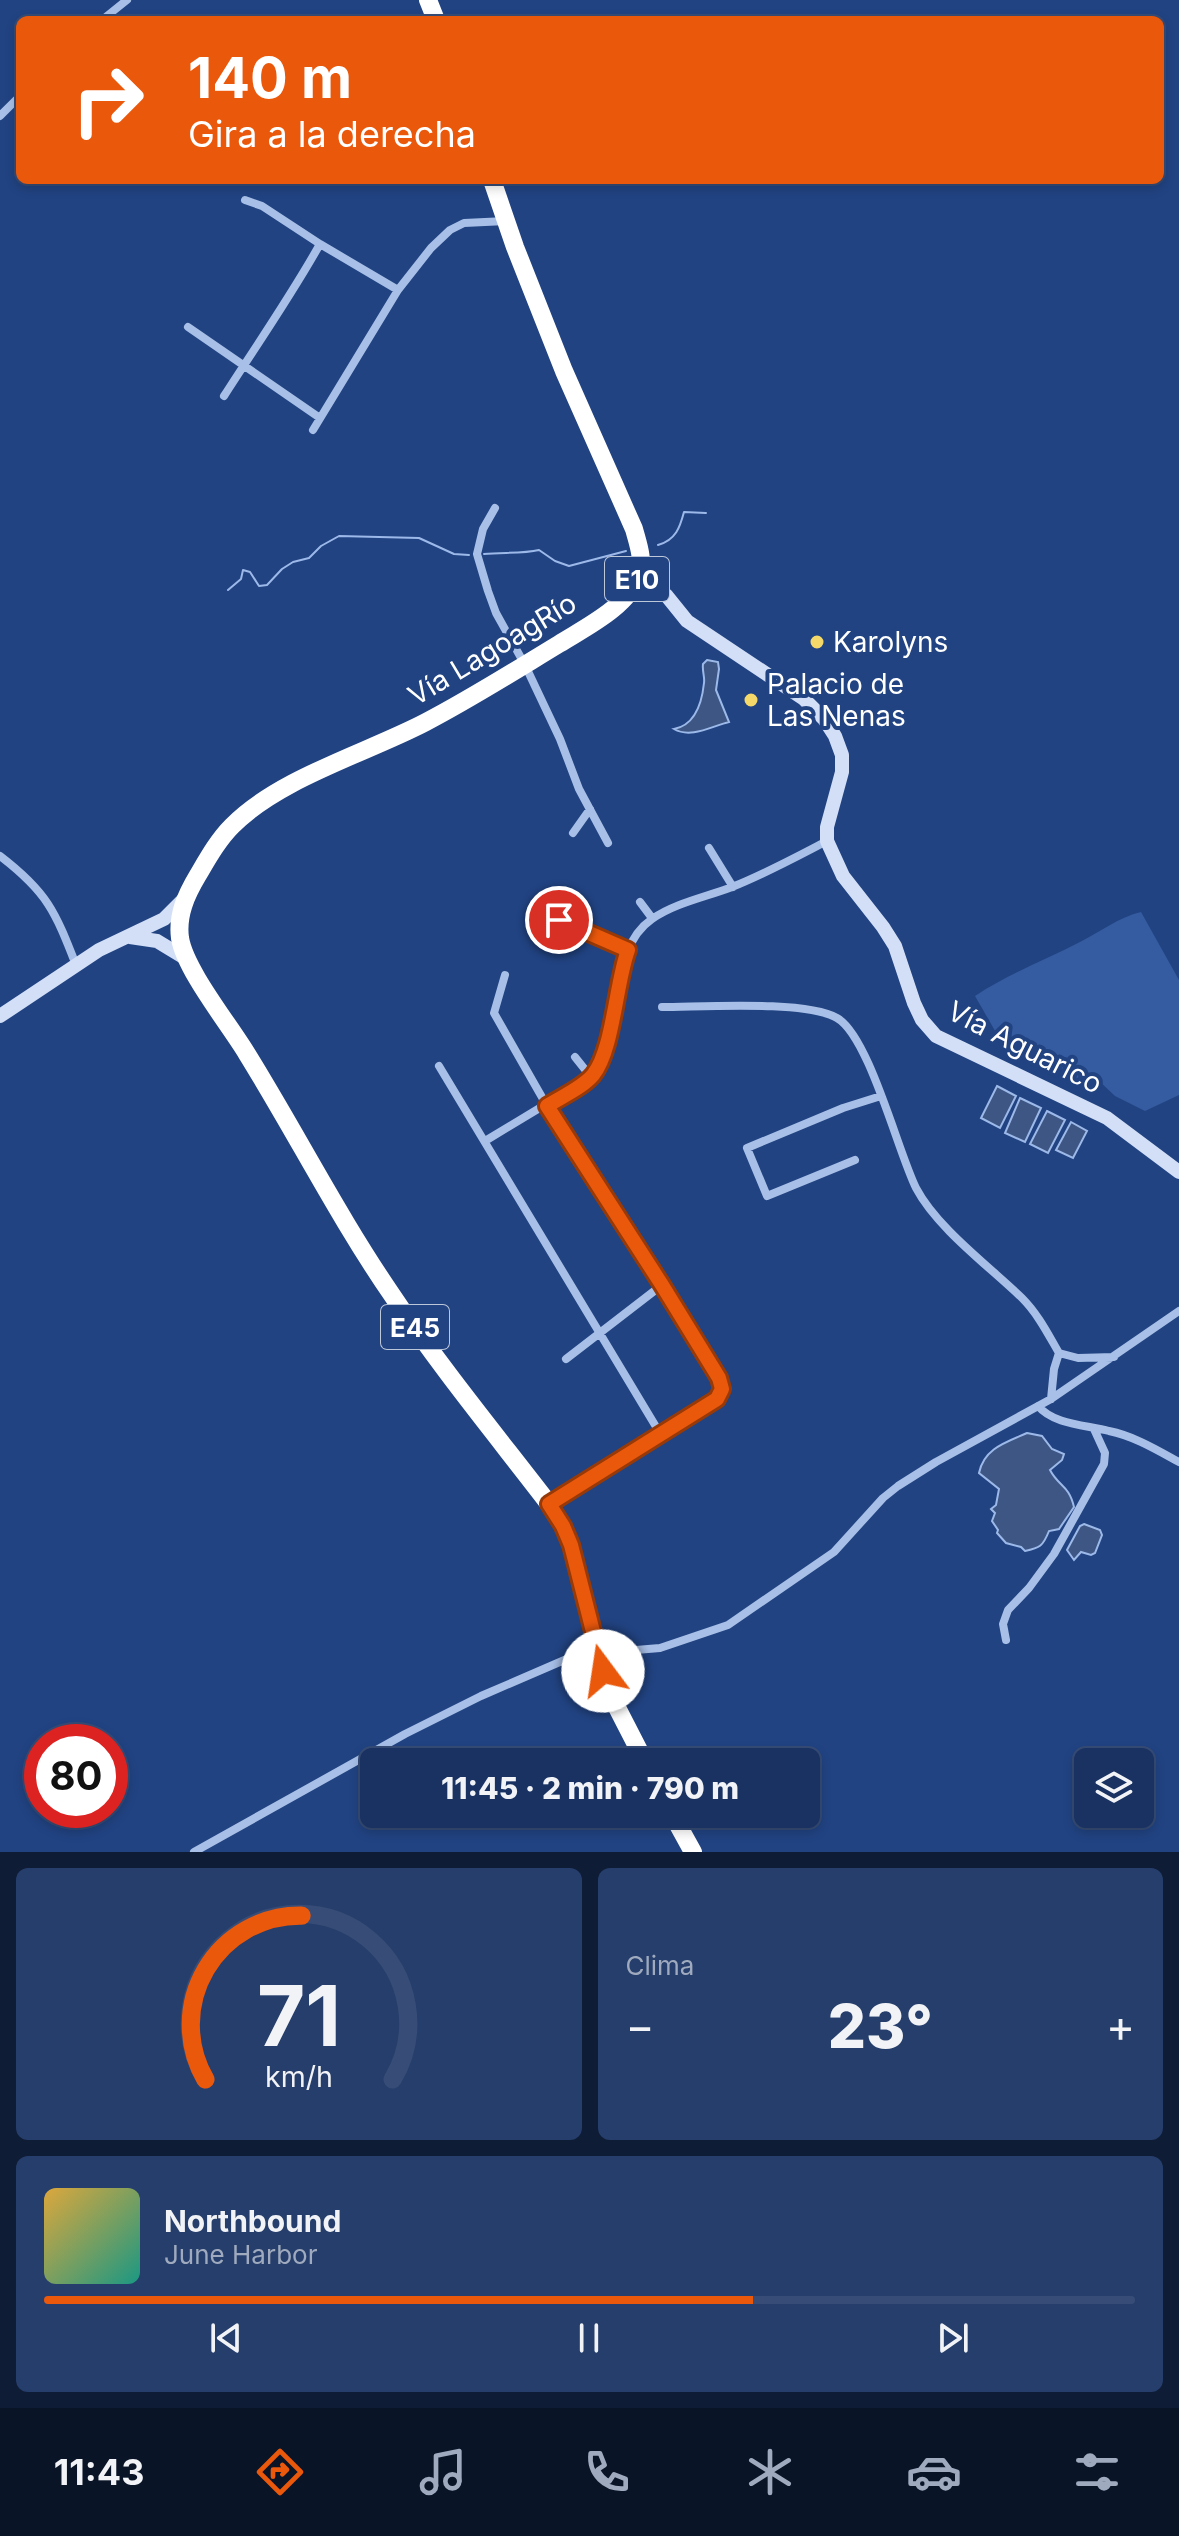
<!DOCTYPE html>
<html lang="es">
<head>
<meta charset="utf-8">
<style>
	:root { --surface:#193262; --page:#263e6b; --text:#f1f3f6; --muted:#9faabe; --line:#374d77; --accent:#ea580c }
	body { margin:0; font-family:Inter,sans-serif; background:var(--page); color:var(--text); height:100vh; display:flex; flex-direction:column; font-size:30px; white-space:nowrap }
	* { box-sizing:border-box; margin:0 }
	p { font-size:26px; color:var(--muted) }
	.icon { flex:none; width:44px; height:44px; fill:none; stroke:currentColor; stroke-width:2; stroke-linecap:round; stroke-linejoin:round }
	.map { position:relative; height:1852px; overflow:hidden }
	.sheet { display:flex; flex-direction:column; gap:16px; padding:16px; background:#0e1c36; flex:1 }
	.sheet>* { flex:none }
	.hud { position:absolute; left:16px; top:16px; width:1148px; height:168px; border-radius:12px; box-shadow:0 4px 12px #0003,0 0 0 2px var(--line); background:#ea580c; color:#fff; overflow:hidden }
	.tools { position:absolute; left:1074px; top:1748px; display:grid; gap:16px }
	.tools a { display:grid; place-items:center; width:80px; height:80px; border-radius:12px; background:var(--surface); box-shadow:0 4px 12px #0003,0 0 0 2px var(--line); font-size:40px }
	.speed { position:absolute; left:24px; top:1724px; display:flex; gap:16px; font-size:40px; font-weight:700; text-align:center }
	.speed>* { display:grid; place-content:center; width:104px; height:104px; border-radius:50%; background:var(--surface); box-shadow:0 4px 12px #0003,0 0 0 2px var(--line); line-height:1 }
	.speed .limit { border:12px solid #d22; background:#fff; color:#111 }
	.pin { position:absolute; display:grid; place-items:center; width:68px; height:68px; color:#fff; margin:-34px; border:4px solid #fff; border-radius:50%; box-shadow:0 2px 8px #0007 }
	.me { position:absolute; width:88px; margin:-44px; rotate:346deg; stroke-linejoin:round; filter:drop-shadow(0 0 6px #0008) }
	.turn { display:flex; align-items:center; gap:28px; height:168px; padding:0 40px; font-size:36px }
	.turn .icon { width:104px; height:104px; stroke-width:2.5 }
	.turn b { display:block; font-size:56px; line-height:68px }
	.big { font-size:60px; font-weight:800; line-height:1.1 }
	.sheet .card { flex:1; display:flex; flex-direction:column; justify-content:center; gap:12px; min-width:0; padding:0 28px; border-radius:12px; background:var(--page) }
	.sheet .dial { align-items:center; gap:0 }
	.dial svg { height:208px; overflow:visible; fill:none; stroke:var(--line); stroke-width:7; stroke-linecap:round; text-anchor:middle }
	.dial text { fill:var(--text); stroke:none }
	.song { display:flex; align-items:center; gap:24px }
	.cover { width:96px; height:96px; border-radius:12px; background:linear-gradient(135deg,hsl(40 70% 55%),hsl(170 70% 35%)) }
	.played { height:8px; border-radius:4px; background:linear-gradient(90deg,var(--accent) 65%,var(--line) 65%) }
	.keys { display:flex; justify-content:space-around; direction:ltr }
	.heat { display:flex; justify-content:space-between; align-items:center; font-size:44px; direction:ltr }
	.sheet .tiles { flex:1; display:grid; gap:16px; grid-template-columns:1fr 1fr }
	.card:last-child { grid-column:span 2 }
	.trip { position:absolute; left:360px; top:1748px; width:460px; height:80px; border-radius:12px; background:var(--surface); box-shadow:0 4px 12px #0003,0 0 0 2px var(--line); font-weight:800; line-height:80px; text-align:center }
	.menu { display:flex; height:128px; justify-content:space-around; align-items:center; background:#0a1427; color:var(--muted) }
	.menu .icon { width:56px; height:56px }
	.menu .selected { color:var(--accent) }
	.menu b { font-size:36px; color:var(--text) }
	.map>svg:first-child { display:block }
</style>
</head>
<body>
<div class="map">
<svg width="1179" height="1852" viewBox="0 0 1179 1852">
	<rect width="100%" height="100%" fill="#214382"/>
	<path fill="#355ca0" d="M 1141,912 L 1179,980 L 1179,1095 L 1145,1111 L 1115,1096 L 1097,1079 L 1081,1082 L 1024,1043 L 998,1036 L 975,996 C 1008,974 1045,960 1080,942 C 1100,932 1119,917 1141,912 Z"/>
	<path fill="#3d5684" stroke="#9cb9e9" stroke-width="2" d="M 707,660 L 718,662 L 719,669 L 716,690 L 729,722 C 712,726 691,739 674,729 C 695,725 702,702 704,683 C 705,677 702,671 703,664 Z
		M 997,1086 L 1016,1096 L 1000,1128 L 981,1118 Z
		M 1020,1098 L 1041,1108 L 1025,1142 L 1005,1133 Z
		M 1047,1111 L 1065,1120 L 1048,1153 L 1030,1144 Z
		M 1071,1122 L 1087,1131 L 1073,1158 L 1056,1150 Z
		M 1027,1433 L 1042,1436 L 1052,1449 L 1064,1454 L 1062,1460 L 1050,1470 C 1059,1487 1069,1485 1074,1507 L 1059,1529 L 1049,1531 C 1043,1546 1040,1548 1025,1551 L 1021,1547 L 1006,1543 L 997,1533 L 998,1530 L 992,1521 L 995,1513 L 991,1509 L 996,1505 L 999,1489 L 979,1473 C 984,1448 1007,1442 1027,1433 Z
		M 1084,1524 L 1100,1530 L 1102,1535 L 1095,1553 L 1091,1555 L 1081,1552 L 1074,1560 L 1067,1550 L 1080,1526 Z"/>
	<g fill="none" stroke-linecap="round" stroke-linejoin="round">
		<path stroke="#9cb9e9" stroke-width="2" d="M 658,545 C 676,540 680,527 684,512 L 706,513
			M 484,554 C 502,552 522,554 539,550 L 555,561 L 569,566 L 626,551
			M 228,590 L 241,579 L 243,570 L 250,572 L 259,586 L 267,585 L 282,569 L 293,562 L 309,558 L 321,546 L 339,536 L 419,538 L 454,554 L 469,555"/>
		<path stroke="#a8c0e8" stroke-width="8" d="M 102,20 L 127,0
			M 0,116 L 20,96
			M 245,200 L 262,206 L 320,244
			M 188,327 L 320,418
			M 224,396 C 256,346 291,296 320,244 L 398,290
			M 313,430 L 398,290 L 431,248 L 450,230 L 464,223 L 506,221
			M 495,508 L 483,529 L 477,554 L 488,591 L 496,613 L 525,665 L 560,739 L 579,789 L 608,843
			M 573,833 L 590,809
			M 709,848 L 733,887
			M 0,856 C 47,892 55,911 76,965
			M 640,902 L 652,918
			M 536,909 L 628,950
			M 505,975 L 494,1013 L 547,1106 L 662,1285 L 566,1359
			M 662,1007 C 702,1007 806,1000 837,1018 C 869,1036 898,1152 916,1188 C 937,1228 990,1267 1022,1298 C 1038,1314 1048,1334 1059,1353 L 1054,1369 L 1051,1399
			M 575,1057 L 591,1077
			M 439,1066 L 661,1435 L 550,1504
			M 485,1141 L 591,1077 C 615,1042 612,993 627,953 C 632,939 639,928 652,919 C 675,903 706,897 732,887 C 765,874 796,857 827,841
			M 855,1160 L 767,1196 L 747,1148 L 843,1108 L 881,1096
			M 1059,1353 L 1078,1358 L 1114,1357
			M 1038,1406 C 1054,1425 1087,1425 1109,1431 C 1134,1436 1157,1450 1179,1462
			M 661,1435 L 717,1399 L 722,1389 L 719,1378 L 662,1285
			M 1006,1640 L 1003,1624 L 1008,1610 L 1029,1588 L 1054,1554 L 1104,1464 L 1105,1453 L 1094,1429
			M 194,1852 L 405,1734 L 481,1696 L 576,1655 L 660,1648 L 728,1625 L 834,1552 L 883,1498 L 898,1486 L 936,1462 L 1051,1399 L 1179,1311"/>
		<path stroke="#d3dff7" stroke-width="14" d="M 640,573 L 666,595 L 687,621 L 804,699 L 824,719 L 835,736 L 842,755 L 842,772 L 827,827 L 827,841 L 843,876 L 883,927 L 895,946 L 914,1003 L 922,1020 L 936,1036 L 1107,1118 L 1179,1172
			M 130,937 L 157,941 L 185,958
			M 0,1016 L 99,950 L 164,919 L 184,899"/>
		<path stroke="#fff" stroke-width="18" d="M 428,0 L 436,20
			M 492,180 L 515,247 L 564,371 L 634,529 C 638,544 644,559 639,575 C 628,607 586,627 559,644 C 516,670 472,698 426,722 C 367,753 279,778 232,826 C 218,840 208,858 198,875 C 186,895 177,915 180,938 C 185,970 229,1024 247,1054 C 296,1133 339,1218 392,1295 C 440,1367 496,1435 549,1504 L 563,1526 L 571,1545 L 608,1690 L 645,1762
			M 672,1814 L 693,1852"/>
	</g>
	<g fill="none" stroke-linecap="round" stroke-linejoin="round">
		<g stroke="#983908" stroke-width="20">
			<path id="route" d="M 559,920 L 628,950 C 616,982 613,1051 593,1075 C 582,1088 561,1097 547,1106 L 662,1285 L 719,1378 L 722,1389 L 717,1399 L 549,1504 L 563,1526 L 571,1545 L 603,1671"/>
		</g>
		<use href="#route" stroke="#ea580c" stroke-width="14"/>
	</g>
	<g fill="#f4d86a" stroke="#214382" stroke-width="3">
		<circle cx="817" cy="642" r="8"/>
		<circle cx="751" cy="700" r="8"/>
	</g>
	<g text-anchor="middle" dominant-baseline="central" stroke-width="8" stroke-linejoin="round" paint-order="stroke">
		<g fill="#214382" stroke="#bcc7da" stroke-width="2">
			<rect x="605" y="557" width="64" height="44" rx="6"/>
			<rect x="381" y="1305" width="68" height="44" rx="6"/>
		</g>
		<g font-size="26" font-weight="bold" fill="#fff">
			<text x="637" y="579">E10</text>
			<text x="415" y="1327">E45</text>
		</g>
		<g font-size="28" fill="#fff" stroke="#214382" text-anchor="start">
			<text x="833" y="642">Karolyns</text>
			<text x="767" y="684">Palacio de<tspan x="767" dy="32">Las Nenas</tspan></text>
		</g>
		<g font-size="28" fill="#fff" stroke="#214382">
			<text transform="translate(492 649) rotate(-31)">Vía LagoagRío</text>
			<text transform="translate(1025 1047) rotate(27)">Vía Aguarico</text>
		</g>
	</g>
</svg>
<div class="tools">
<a><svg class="icon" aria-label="layers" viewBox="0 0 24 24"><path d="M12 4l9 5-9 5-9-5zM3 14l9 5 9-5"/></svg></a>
</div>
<div class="speed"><div class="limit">80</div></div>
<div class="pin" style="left:559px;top:920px;background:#d93025"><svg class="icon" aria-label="arrive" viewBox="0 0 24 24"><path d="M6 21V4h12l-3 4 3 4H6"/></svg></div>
<svg class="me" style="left:603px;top:1671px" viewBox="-20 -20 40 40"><circle r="19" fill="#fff"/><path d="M0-13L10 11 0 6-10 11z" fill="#ea580c"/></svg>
<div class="trip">11:45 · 2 min · 790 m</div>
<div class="hud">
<div class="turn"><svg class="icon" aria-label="right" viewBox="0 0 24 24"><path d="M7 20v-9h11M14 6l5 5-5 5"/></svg><div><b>140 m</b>Gira a la derecha</div></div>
</div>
</div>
<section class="sheet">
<div class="tiles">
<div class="card dial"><svg viewBox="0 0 100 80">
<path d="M14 69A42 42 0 1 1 86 69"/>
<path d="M14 69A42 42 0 0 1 51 6" stroke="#ea580c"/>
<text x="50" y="56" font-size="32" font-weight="700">71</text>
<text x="50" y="72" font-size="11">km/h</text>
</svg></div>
<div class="card"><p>Clima</p>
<div class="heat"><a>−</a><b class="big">23°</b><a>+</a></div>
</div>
<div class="card">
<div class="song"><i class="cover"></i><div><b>Northbound</b><p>June Harbor</p></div></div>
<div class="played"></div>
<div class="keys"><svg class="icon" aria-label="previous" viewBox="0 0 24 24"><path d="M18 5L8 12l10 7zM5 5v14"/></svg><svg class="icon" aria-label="pause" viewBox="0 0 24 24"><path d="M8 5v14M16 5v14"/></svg><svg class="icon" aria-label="next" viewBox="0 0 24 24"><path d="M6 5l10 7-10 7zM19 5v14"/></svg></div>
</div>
</div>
</section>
<nav class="menu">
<b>11:43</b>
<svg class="icon selected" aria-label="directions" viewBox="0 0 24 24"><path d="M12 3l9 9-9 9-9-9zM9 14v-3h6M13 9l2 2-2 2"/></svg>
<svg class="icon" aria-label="music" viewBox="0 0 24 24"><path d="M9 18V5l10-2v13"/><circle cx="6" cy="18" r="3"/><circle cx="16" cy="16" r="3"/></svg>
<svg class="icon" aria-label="phone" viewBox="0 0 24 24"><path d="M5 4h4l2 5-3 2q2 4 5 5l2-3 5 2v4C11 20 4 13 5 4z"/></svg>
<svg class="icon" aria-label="climate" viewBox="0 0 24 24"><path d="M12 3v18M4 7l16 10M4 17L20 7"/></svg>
<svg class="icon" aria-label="car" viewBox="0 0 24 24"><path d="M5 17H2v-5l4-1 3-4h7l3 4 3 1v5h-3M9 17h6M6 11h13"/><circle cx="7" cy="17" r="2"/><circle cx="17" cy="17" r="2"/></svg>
<svg class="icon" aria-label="filters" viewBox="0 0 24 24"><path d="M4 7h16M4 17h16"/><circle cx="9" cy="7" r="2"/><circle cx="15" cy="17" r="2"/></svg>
</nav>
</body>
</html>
